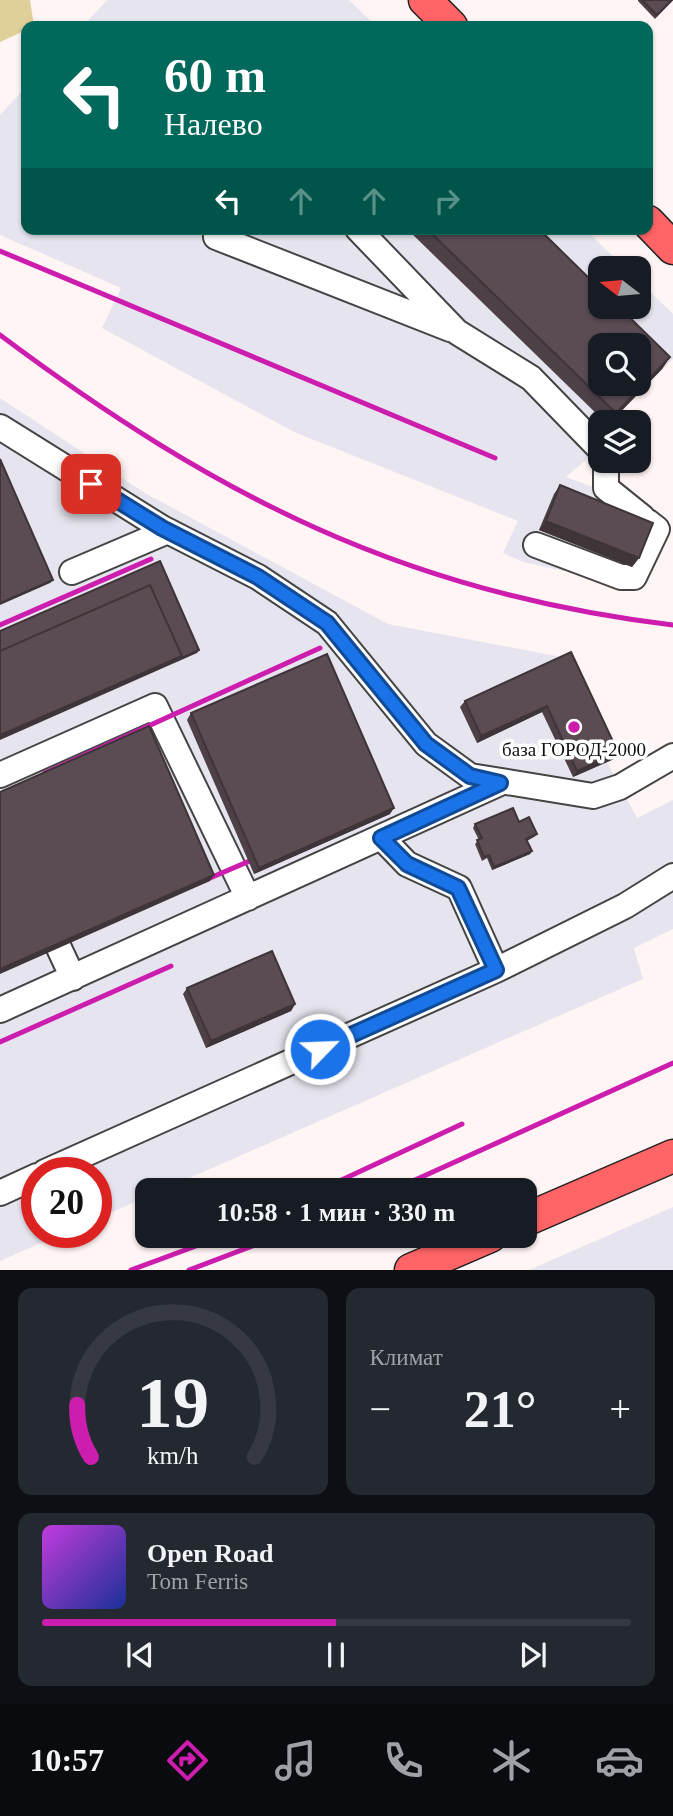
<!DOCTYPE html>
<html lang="ru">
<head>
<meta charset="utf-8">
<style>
	:root { --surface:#171b24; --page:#242831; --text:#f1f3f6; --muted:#9ea1a6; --line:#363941; --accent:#cd1dae }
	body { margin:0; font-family:Georgia,serif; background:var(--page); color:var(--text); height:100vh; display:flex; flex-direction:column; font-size:26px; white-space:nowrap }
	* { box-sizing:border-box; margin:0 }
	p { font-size:23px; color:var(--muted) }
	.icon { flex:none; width:38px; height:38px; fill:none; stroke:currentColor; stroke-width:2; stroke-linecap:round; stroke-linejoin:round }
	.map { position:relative; height:1270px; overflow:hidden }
	.drawer { display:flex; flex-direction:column; gap:18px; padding:18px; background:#0d0f14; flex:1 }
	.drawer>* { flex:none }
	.banner { position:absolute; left:21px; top:21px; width:632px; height:214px; border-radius:14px; box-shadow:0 2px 5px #0004; background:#00695c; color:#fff; overflow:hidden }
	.needle { width:46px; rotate:286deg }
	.tools { position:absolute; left:588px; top:256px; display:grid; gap:14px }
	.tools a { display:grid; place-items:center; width:63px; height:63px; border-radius:14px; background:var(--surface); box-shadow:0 2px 5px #0004; font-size:35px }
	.speed { position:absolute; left:21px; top:1157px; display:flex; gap:14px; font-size:35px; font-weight:700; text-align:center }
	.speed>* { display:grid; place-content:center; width:91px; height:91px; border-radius:50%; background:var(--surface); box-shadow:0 2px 5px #0004; line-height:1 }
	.speed .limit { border:10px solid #d22; background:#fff; color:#111 }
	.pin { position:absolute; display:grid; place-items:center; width:60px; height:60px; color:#fff; margin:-30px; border-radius:14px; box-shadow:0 4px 10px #0006 }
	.me { position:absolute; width:77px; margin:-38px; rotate:66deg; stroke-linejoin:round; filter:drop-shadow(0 0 5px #0008) }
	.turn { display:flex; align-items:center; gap:24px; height:147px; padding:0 28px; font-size:32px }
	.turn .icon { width:91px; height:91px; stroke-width:2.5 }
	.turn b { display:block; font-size:49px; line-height:60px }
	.lanes { display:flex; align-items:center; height:66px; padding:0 28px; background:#0003; justify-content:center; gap:35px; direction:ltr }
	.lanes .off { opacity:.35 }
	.big { font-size:52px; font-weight:600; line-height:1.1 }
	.drawer .tile { flex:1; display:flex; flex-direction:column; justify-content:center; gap:10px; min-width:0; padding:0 24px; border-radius:14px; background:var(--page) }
	.drawer .dial { align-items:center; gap:0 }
	.dial svg { height:182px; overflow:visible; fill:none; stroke:var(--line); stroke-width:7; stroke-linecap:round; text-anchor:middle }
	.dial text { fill:var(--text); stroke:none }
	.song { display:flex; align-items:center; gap:21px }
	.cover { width:84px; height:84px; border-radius:10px; background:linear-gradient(135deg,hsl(290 70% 55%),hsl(230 70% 35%)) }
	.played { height:7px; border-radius:4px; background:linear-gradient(90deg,var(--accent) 50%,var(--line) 50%) }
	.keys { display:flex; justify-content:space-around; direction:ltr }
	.heat { display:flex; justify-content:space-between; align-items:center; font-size:38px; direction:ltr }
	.drawer .tiles { flex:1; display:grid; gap:18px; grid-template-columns:1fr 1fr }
	.tile:last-child { grid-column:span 2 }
	.trip { position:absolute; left:135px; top:1178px; width:402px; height:70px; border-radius:14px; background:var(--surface); box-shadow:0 2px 5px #0004; font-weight:600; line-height:70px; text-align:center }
	.tab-bar { display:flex; height:112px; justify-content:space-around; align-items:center; background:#090b0e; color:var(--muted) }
	.tab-bar .icon { width:49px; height:49px }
	.tab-bar .active { color:var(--accent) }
	.tab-bar b { font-size:32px; color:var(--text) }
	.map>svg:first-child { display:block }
</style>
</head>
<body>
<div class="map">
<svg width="673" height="1270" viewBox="0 0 673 1270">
	<rect width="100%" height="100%" fill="#fff5f4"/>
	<path fill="#e6e5ef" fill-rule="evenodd" d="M 107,0 L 349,0 L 376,26 L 83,26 Z
		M 26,87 L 26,229 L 585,229 L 625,268 L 600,268 L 600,306 L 639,306 L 639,281 L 673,314 L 673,359 L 611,422 L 600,422 L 600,448 L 566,477 L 643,506 L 666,524 L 637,590 L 629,591 L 577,574 L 524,562 L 503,553 L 518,521 L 294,432 L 102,328 L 121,288 L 0,235 L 0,115 ZM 600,345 L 639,345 L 639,383 L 600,383 Z
		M 0,398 L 145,493 L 388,624 L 567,658 L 614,759 L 607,762 L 637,818 L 673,800 L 673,929 L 634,948 L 643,979 L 162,1190 L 147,1190 L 147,1197 L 96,1219 L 96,1172 L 37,1172 L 37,1232 L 66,1232 L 0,1261 Z
		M 673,1207 L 673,1270 L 529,1270 Z"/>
	<path fill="#e0cf98" d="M 0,0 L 30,0 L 34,26 L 26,26 L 26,30 L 0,42 Z"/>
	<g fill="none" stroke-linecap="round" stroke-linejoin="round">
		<g stroke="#444" stroke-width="28">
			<path id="minor" d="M 358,229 L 457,332 L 531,378 L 600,449
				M 216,237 L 450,329
				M 0,427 L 162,528 L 258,577 L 327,623 L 426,744 L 470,776 L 593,796 L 620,787 L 673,756
				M 606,460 L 606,488 L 642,517
				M 536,545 L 621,577 L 634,577 L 657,529 L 648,522 L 624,512
				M 72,572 L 168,531
				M 0,775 L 155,706 L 248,898
				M 45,918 L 73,978
				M 496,970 L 625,906 L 673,876
				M 0,1010 L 500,783
				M 45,1172 L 496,970 L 459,888 L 407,864 L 381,837
				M 0,1193 L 37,1176"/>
		</g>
		<g stroke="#222" stroke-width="35">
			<path id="major" d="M 425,0 L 451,26
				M 648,222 L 673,248
				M 525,1220 L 673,1156
				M 411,1270 L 490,1236"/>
		</g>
		<use href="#minor" stroke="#fff" stroke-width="24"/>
		<use href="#major" stroke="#ff6467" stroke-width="32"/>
		<path stroke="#cd1dae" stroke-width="5" d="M 0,251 L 495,458
			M 0,335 C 214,495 404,593 673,625
			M 0,625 L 151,559
			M 45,773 L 320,648
			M 196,884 L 266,854
			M 0,1042 L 171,966
			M 320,1190 L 462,1124
			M 393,1190 L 673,1063
			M 131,1270 L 223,1236
			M 189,1270 L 279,1236"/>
	</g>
	<path fill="#4d4147" d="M 638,0 L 673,0 L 655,19 L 638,1 Z
		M 407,229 L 539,229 L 670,357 L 662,369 L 611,422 L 605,422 Z
		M 560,485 L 639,558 L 632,567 L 539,530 L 554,494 Z
		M 571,652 L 614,759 L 573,777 L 542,712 L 477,743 L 460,707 L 465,701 Z
		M 191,713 L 390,814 L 254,874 L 187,720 Z
		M 519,822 L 537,834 L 534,837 L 527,841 L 532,851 L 530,854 L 492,870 L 487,858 L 482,861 L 475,844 L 479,840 L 473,828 L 475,824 Z
		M 187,988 L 295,1004 L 291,1011 L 206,1048 L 183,994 Z"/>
	<path fill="#3f3539" d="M 670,357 L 662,369 L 610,422 L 616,413 Z
		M 546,521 L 639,558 L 632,567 L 539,530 Z
		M 53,580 L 50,583 L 0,605 L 0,603 Z
		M 199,650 L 197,653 L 0,740 L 0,735 L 182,656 Z
		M 547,706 L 542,712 L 477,743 L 481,736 Z
		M 618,752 L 614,759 L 573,777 L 577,771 Z
		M 394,808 L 390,814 L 254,874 L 259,868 Z
		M 532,851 L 530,854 L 492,870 L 494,867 Z
		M 214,875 L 210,881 L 0,974 L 0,969 Z
		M 295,1004 L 291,1011 L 206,1048 L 211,1041 Z"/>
	<path fill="#5a4c52" stroke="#3f3539" stroke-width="2" fill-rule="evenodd" d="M 642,0 L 672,0 L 657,15 Z
		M 427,229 L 539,229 L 600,289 L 600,306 L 618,306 L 670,357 L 616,413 ZM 600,345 L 639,345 L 639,383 L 600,383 Z
		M 0,459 L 53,580 L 0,603 Z
		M 560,485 L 653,523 L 639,558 L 546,521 Z
		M 160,561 L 199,650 L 180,659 L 182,656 L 150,585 L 0,651 L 0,631 Z
		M 150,585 L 182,656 L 0,735 L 0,651 Z
		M 571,652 L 618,752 L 577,771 L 547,706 L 481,736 L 465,701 Z
		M 327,654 L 394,808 L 259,868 L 191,713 Z
		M 149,726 L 214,875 L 0,969 L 0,792 Z
		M 513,808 L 519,822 L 529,817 L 537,834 L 526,839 L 532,851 L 494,867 L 489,855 L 484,857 L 477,840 L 482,838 L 475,824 Z
		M 272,951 L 295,1004 L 211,1041 L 187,988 Z"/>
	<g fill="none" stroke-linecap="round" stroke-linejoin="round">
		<g stroke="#114b97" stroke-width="18">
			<path id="route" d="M 91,484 L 162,528 L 258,577 L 327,623 L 426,744 L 470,776 L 500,783 L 381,838 L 407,864 L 458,888 L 496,970 L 320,1049"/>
		</g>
		<use href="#route" stroke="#1a73e8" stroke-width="12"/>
	</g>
	<circle fill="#cd1dae" stroke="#fff" stroke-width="2.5" cx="574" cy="727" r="7"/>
	<g text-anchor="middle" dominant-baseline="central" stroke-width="7" stroke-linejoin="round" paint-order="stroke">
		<g font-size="19" fill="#111" stroke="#fff">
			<text x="574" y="749">база ГОРОД-2000</text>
		</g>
	</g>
</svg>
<div class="tools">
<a><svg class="needle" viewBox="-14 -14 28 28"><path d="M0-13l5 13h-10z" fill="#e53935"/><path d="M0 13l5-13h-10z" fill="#9ea1a6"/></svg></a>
<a><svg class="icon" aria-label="search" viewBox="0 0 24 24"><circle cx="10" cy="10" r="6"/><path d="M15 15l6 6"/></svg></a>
<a><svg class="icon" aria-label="layers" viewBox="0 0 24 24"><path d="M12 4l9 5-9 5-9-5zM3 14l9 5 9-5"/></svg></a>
</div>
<div class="speed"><div class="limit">20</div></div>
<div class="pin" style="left:91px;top:484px;background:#d93025"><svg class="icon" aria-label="arrive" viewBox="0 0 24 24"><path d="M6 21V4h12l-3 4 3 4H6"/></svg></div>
<svg class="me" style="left:320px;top:1049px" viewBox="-20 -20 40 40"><circle r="17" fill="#1a73e8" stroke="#fff" stroke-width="3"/><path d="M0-11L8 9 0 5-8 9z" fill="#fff"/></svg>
<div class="trip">10:58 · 1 мин · 330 m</div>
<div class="banner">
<div class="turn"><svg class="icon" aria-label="left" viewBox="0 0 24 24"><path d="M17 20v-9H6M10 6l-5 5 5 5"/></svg><div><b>60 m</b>Налево</div></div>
<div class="lanes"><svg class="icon" aria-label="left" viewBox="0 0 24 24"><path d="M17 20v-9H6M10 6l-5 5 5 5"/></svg><svg class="icon off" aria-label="ahead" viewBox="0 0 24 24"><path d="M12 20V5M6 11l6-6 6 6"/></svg><svg class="icon off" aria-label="ahead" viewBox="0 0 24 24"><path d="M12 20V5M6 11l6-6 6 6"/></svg><svg class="icon off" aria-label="right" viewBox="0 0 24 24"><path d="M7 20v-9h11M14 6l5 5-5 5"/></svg></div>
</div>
</div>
<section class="drawer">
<div class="tiles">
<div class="tile dial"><svg viewBox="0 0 100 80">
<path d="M14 69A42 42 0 1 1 86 69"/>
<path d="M14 69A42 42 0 0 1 8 46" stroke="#cd1dae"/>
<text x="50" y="56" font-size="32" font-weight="700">19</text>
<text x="50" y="72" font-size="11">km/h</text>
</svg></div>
<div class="tile"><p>Климат</p>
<div class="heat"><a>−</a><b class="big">21°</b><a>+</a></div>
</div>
<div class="tile">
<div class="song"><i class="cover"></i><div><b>Open Road</b><p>Tom Ferris</p></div></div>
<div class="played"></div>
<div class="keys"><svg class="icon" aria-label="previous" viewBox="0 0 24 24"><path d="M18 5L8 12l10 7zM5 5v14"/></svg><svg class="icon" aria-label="pause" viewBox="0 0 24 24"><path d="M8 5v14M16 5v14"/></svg><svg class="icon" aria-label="next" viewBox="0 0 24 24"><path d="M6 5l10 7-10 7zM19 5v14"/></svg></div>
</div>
</div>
</section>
<nav class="tab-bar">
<b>10:57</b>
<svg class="icon active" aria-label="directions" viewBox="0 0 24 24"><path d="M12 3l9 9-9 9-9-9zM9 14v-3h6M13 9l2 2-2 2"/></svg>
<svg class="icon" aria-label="music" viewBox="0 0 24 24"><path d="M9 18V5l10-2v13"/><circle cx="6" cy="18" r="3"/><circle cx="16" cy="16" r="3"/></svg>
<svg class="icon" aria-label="phone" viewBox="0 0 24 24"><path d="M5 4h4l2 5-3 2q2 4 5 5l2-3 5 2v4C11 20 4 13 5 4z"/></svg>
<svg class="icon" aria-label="climate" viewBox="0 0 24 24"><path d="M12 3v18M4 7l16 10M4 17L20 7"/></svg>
<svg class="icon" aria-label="car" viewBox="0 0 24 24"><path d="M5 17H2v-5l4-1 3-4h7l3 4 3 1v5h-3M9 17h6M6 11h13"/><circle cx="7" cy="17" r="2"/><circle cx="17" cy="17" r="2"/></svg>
</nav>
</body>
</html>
